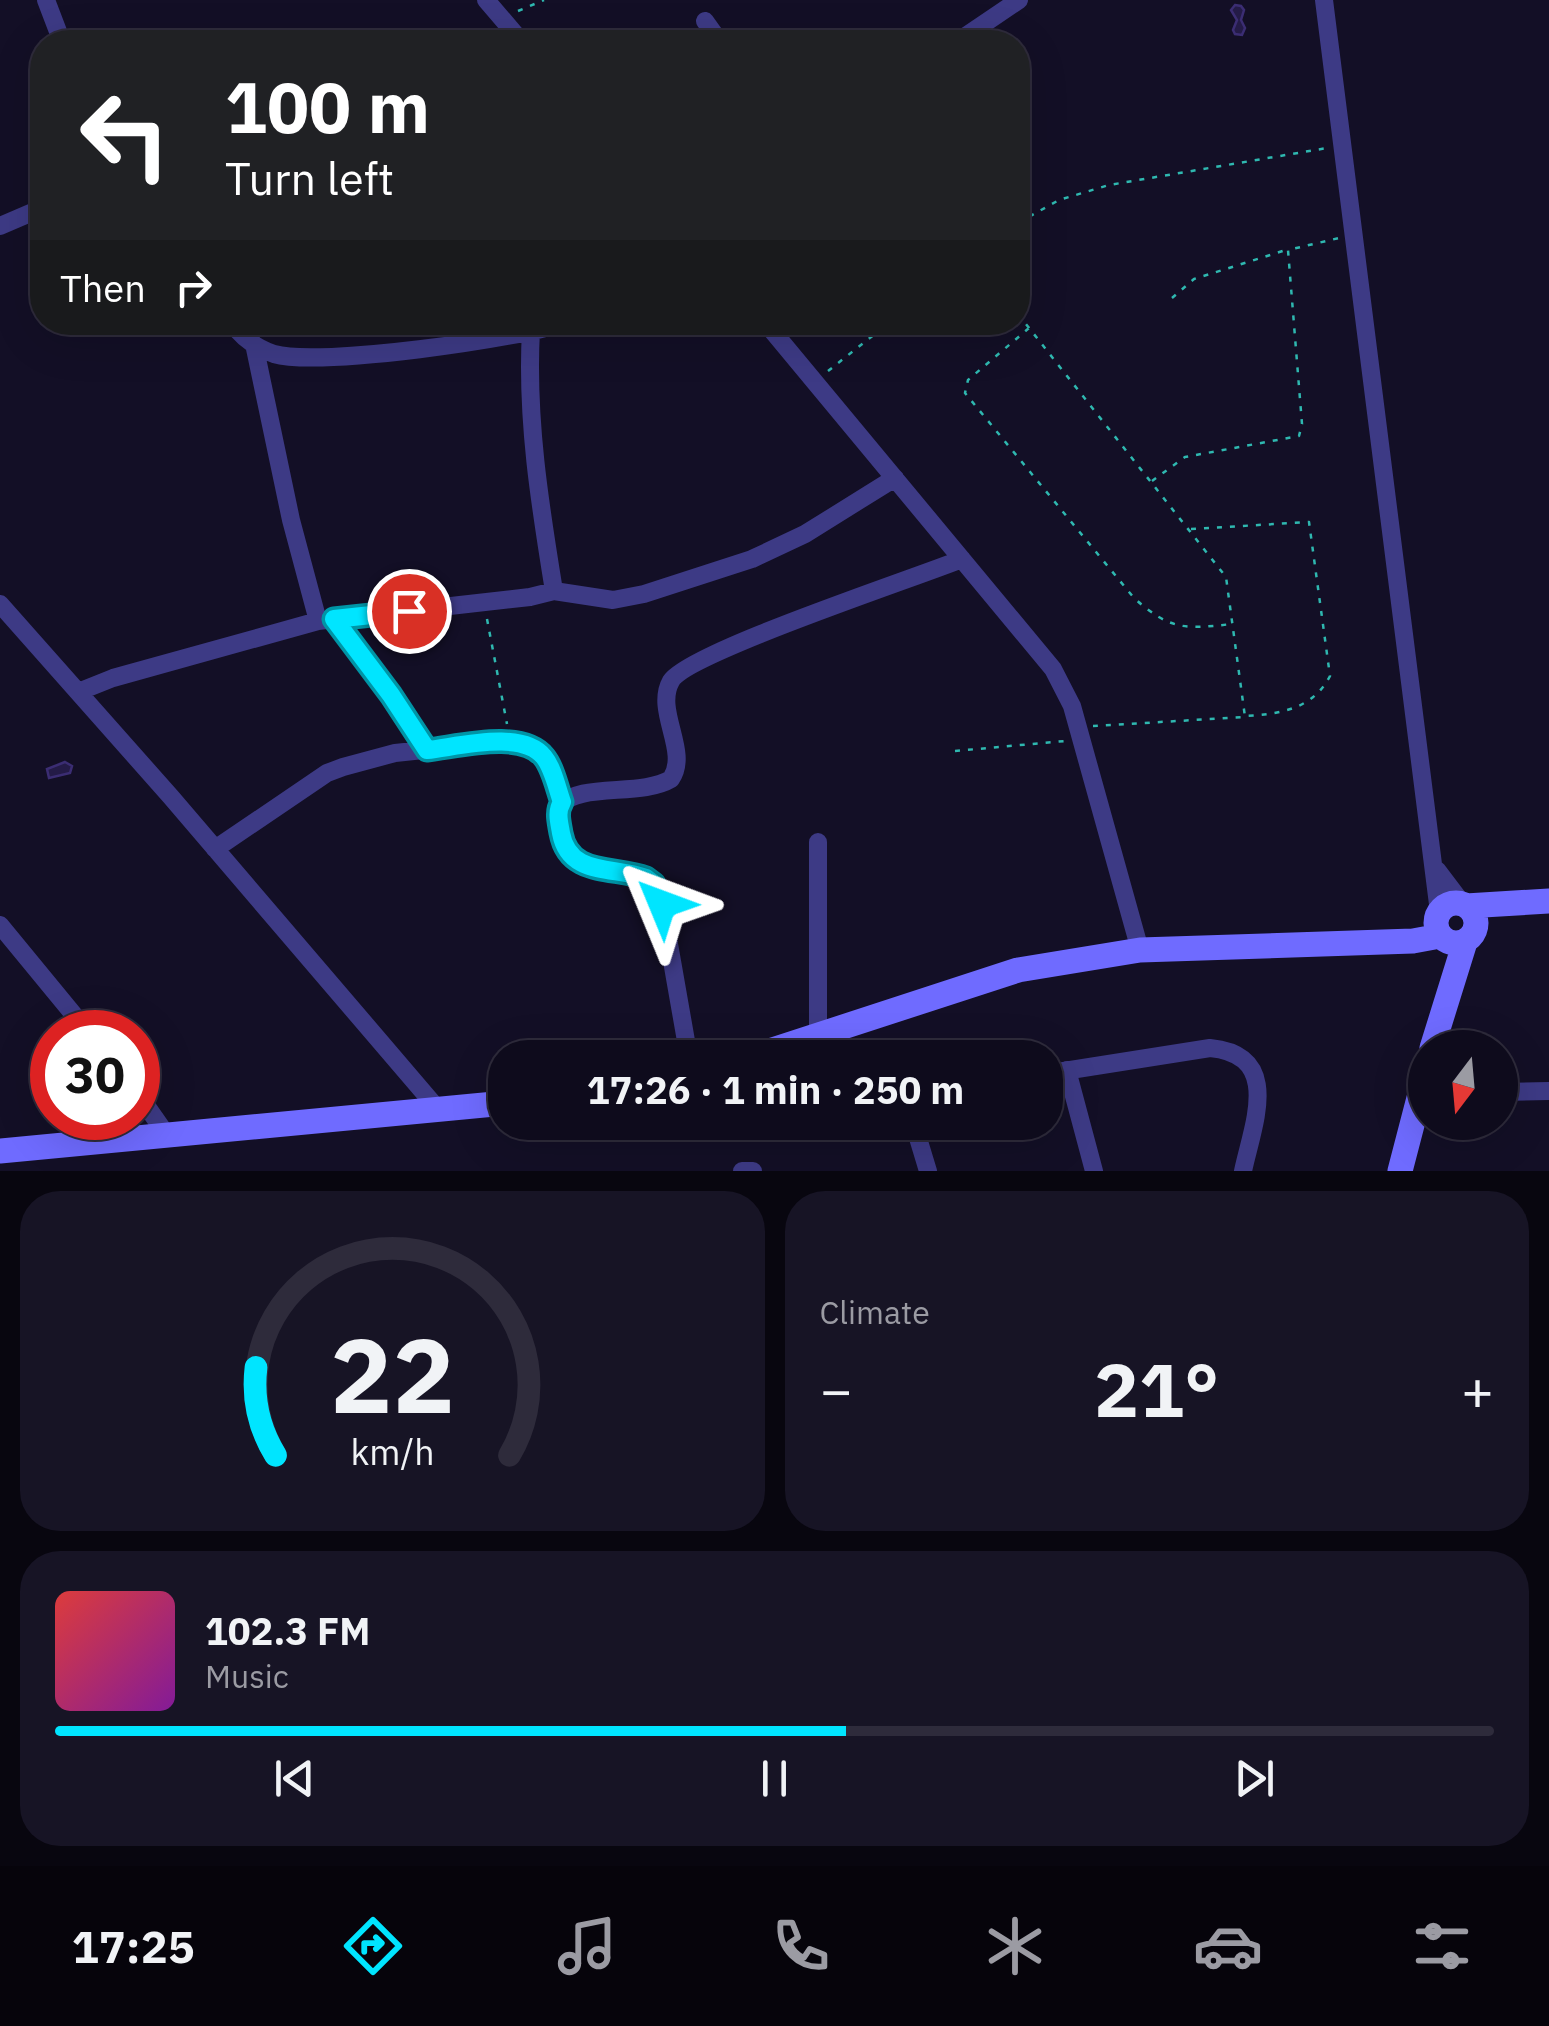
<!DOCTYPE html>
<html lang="en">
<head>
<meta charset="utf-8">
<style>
	:root { --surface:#0e0b1c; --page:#171425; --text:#f1f3f6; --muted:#9b9ba3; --line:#2e2b3b; --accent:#00e5ff }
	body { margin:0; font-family:"IBM Plex Sans",sans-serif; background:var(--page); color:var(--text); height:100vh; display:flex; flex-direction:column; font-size:38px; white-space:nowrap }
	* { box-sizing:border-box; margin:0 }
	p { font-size:32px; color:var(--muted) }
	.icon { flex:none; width:55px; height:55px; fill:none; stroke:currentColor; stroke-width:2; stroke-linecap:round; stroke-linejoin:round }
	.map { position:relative; height:1171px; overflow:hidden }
	.sheet { display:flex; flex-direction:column; gap:20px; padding:20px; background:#08060f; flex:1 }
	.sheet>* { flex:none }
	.hud { position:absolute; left:30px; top:30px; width:1000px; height:305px; border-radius:40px; box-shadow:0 10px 40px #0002,0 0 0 2px var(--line); background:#202124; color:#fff; overflow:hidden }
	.needle { width:65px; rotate:196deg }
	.fabs { position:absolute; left:1408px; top:1030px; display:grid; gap:20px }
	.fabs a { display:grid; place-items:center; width:110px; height:110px; border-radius:50%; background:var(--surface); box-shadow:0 10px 40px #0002,0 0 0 2px var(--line); font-size:50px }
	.speed { position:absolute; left:30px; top:1010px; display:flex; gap:20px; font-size:50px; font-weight:700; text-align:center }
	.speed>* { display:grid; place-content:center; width:130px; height:130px; border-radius:50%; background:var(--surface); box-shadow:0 10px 40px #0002,0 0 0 2px var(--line); line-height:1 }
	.speed .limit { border:15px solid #d22; background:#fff; color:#111 }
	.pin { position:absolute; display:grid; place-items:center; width:85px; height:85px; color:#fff; margin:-42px; border:5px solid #fff; border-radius:50%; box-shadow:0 2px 10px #0007 }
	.me { position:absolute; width:110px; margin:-55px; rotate:314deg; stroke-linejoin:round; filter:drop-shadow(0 0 8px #0008) }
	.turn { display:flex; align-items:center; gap:35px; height:210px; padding:0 30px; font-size:45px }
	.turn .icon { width:130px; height:130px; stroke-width:2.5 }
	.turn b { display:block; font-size:70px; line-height:85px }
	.then { display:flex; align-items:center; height:95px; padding:0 30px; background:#0003; gap:20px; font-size:38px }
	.big { font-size:75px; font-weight:700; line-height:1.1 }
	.sheet .card { flex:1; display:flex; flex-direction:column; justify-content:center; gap:15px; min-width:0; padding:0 35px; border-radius:40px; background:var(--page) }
	.sheet .dial { align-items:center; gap:0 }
	.dial svg { height:260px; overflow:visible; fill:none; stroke:var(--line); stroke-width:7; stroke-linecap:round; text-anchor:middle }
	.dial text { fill:var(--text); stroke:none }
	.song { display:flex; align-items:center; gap:30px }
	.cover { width:120px; height:120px; border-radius:15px; background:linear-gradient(135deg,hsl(0 70% 55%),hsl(290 70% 35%)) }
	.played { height:10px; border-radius:5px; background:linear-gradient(90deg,var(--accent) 55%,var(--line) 55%) }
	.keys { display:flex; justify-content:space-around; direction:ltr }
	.heat { display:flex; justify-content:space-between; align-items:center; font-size:55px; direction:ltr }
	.sheet .tiles { flex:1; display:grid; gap:20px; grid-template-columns:1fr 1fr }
	.card:last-child { grid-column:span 2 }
	.trip { position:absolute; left:488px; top:1040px; width:575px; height:100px; border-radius:40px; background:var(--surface); box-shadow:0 10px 40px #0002,0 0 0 2px var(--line); font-weight:700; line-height:100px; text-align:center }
	.tab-bar { display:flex; height:160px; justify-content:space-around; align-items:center; background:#06040b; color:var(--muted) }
	.tab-bar .icon { width:70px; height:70px }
	.tab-bar .active { color:var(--accent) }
	.tab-bar b { font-size:45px; color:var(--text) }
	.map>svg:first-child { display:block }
</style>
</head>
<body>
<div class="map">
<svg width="1549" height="1171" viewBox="0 0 1549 1171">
	<rect width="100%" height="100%" fill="#130f26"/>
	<path fill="#241b47" stroke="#3b2d73" stroke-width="2.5" d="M 1235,5 L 1241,6 L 1244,10 L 1241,20 L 1245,28 L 1242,35 L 1235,34 L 1233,30 L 1237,20 L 1231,10 Z
		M 65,762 L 72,766 L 70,773 L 49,778 L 47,769 Z"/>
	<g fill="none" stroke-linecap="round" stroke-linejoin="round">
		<path stroke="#2fb8b0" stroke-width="2.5" stroke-dasharray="5 8" stroke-linecap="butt" d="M 518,11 L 544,0
			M 1018,223 L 1059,200 L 1109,185 L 1327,148
			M 1172,298 L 1194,279 L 1286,250
			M 1018,314 L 1226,577 L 1245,717 L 1093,726
			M 1029,328 L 968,380 L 965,393 L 1134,598 C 1171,631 1185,629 1232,624
			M 828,371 L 890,322
			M 1152,481 L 1185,457 L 1299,436 L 1302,424 L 1288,250 L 1339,238
			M 1191,529 L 1309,522 L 1330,676 C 1313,709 1280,714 1246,716
			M 487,619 L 507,724
			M 955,751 L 1065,741"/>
		<path stroke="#3d3a85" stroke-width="18" d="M 46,0 L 62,42
			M 486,0 L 522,42
			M 1324,0 L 1439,912
			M 705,21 L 720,42
			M 957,42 L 1019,0
			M 0,226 L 42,208
			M 231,322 C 242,338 256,348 274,354 C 319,367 519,339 567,322
			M 765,322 L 1053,669 L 1072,706 L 1140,950
			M 531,330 C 526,418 540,505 554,591
			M 254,344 L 291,520 L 318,621
			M 0,604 L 171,797 L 437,1108
			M 334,619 L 391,695 L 427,751
			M 78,692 L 113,678 L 318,621 L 530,597 L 554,591 L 613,600 L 644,594 L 752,559 L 805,534 L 895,478
			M 215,849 L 327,773 L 343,767 L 395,753 L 510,741 C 545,747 551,772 562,802
			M 1437,870 L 1462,903
			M 0,925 L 88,1032
			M 818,1035 L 818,842
			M 689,1058 L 662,904 L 655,884 C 626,861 573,882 562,837 C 559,827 558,816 559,806 C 579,782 641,797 671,779 C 690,751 654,711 671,681 C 687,653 918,577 962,559
			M 1067,1070 L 1094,1171
			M 1045,1074 L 1210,1048 C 1283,1055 1253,1124 1243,1171
			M 1500,1092 L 1549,1091
			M 138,1094 L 166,1134
			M 918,1122 L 918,1138 L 928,1171
			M 742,1171 L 753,1171"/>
		<path stroke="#6f6bff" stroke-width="25" d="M1436 923a20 20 0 1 1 40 0a20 20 0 1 1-40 0Z
			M 1466,906 L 1549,901
			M 1432,1048 L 1465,942
			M 748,1058 L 1018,970 L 1140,950 L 1413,941 L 1440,936
			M 0,1151 L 505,1103
			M 1400,1171 L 1425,1075"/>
	</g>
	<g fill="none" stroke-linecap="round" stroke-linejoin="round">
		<g stroke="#0095a6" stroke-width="25">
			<path id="route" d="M 409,611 L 334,619 L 391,695 L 427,750 C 457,747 522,729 544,757 C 553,768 557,788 562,802 C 556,812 559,821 561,833 C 569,877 614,866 646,878 L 654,884 L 662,904"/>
		</g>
		<use href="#route" stroke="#00e5ff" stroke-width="18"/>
	</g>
</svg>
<div class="fabs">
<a><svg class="needle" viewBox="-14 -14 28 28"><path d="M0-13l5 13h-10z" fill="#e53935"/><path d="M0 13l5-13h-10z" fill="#9b9ba3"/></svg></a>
</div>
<div class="speed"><div class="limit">30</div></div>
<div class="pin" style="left:409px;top:611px;background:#d93025"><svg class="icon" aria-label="arrive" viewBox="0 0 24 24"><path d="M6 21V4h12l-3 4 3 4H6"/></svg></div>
<svg class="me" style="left:662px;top:904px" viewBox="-20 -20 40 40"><path d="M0-17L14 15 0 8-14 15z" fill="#00e5ff" stroke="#fff" stroke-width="4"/></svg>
<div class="trip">17:26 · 1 min · 250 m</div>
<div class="hud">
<div class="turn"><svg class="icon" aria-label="left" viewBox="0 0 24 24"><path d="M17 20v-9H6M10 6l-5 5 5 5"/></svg><div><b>100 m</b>Turn left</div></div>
<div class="then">Then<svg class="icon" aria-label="right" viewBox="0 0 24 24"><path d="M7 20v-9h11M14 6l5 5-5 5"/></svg></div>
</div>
</div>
<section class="sheet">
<div class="tiles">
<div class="card dial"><svg viewBox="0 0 100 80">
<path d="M14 69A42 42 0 1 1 86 69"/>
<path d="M14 69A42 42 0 0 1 8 42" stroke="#00e5ff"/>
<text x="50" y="56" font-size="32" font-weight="700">22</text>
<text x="50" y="72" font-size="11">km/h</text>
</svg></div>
<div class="card"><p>Climate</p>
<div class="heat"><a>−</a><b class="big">21°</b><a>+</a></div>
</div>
<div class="card">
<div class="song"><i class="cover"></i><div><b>102.3 FM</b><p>Music</p></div></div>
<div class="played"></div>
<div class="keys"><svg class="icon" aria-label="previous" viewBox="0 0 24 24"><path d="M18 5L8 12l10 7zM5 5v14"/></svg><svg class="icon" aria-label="pause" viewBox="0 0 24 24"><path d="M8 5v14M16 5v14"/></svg><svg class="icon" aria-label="next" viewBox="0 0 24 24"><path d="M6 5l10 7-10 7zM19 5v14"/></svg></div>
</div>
</div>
</section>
<nav class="tab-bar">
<b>17:25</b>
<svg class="icon active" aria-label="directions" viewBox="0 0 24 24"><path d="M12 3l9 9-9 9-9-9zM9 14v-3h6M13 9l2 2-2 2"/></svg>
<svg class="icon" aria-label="music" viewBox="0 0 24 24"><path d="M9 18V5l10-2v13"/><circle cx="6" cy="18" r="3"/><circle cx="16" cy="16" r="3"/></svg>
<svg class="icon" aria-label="phone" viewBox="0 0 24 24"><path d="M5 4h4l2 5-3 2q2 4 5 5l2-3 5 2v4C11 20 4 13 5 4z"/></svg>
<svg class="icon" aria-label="climate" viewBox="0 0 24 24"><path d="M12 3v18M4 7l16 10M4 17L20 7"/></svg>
<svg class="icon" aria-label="car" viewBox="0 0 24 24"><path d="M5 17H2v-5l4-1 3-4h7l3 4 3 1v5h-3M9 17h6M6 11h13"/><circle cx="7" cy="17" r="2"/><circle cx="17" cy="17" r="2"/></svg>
<svg class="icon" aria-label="filters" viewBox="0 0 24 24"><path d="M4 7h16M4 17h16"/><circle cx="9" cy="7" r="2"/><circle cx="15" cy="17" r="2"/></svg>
</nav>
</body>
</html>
